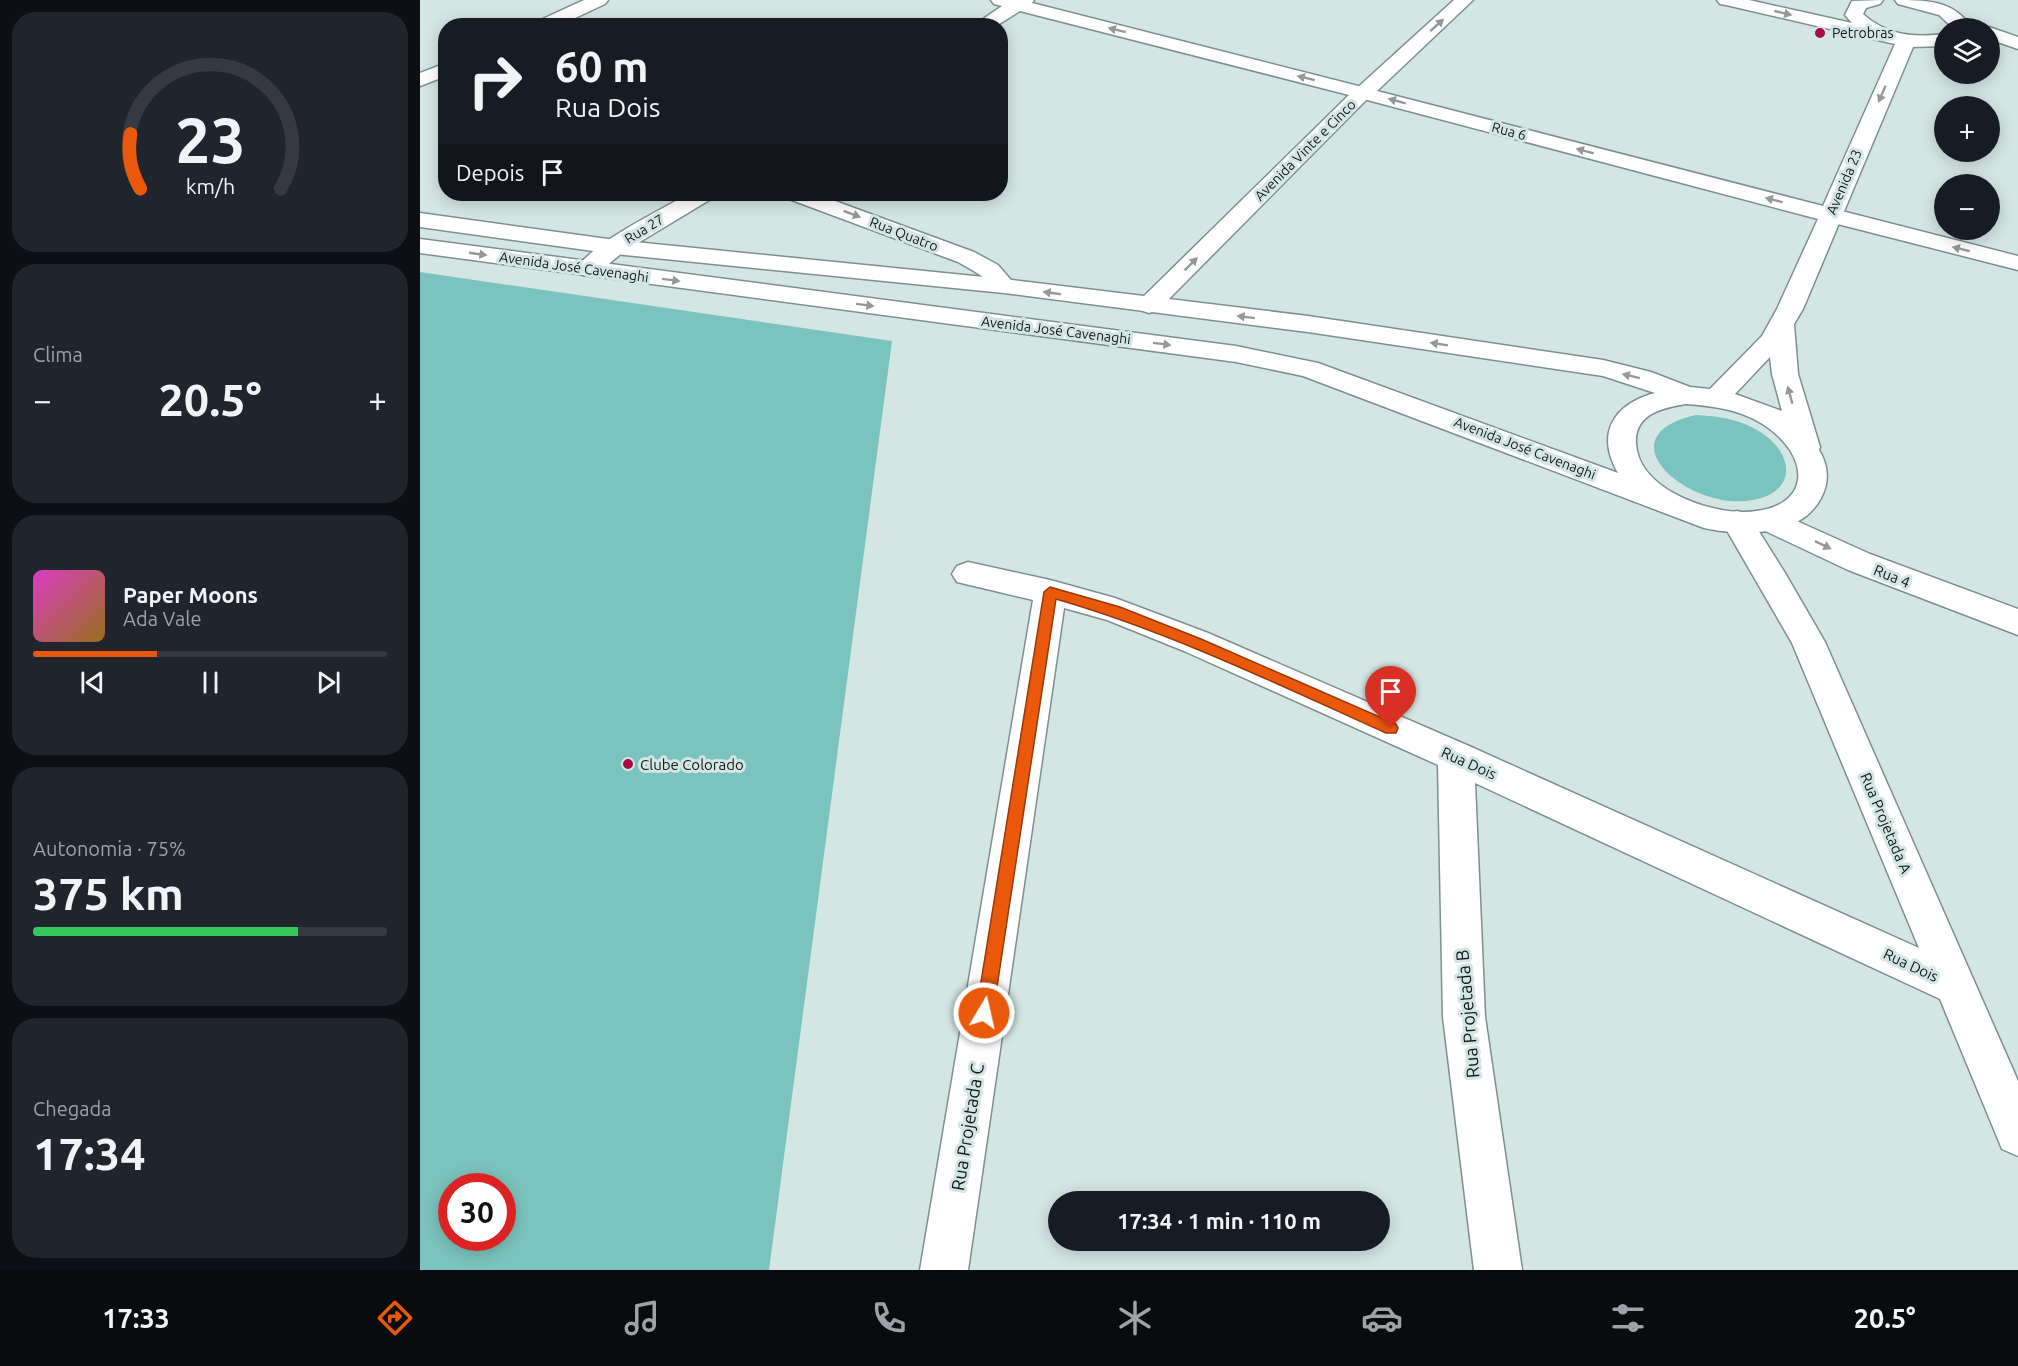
<!DOCTYPE html>
<html lang="pt">
<head>
<meta charset="utf-8">
<style>
	:root { --surface:#171b24; --page:#20242c; --text:#f1f3f6; --muted:#9ea1a6; --line:#363941; --accent:#ea580c }
	body { margin:0; font-family:Ubuntu,sans-serif; background:var(--page); color:var(--text); height:100vh; display:flex; flex-direction:column; font-size:22px; white-space:nowrap }
	* { box-sizing:border-box; margin:0 }
	p { font-size:20px; color:var(--muted) }
	.icon { flex:none; width:33px; height:33px; fill:none; stroke:currentColor; stroke-width:2; stroke-linecap:round; stroke-linejoin:round }
	.map { position:relative; flex:1; overflow:hidden }
	.details { display:flex; flex-direction:column; gap:12px; padding:12px; background:#0d0f14; width:420px }
	.details>* { flex:none }
	.banner { position:absolute; left:18px; top:18px; width:570px; height:183px; border-radius:24px; box-shadow:0 3px 15px #0003; background:#171b24; color:var(--text); overflow:hidden }
	.tools { position:absolute; left:1514px; top:18px; display:grid; gap:12px }
	.tools a { display:grid; place-items:center; width:66px; height:66px; border-radius:50%; background:var(--surface); box-shadow:0 3px 15px #0003; font-size:30px }
	.speed { position:absolute; left:18px; top:1173px; display:flex; gap:12px; font-size:30px; font-weight:700; text-align:center }
	.speed>* { display:grid; place-content:center; width:78px; height:78px; border-radius:50%; background:var(--surface); box-shadow:0 3px 15px #0003; line-height:1 }
	.speed .limit { border:9px solid #d22; background:#fff; color:#111 }
	.pin { position:absolute; display:grid; place-items:center; width:51px; height:51px; color:#fff; margin:-62px -26px; border-radius:50% 50% 50% 0; rotate:-45deg; box-shadow:0 0 6px #0007 }
	.pin .icon { rotate:45deg }
	.me { position:absolute; width:66px; margin:-33px; rotate:9deg; stroke-linejoin:round; filter:drop-shadow(0 0 4px #0008) }
	.turn { display:flex; align-items:center; gap:21px; height:126px; padding:0 18px; font-size:27px }
	.turn .icon { width:78px; height:78px; stroke-width:2.5 }
	.turn b { display:block; font-size:42px; line-height:51px }
	.then { display:flex; align-items:center; height:57px; padding:0 18px; background:#0003; gap:12px; font-size:22px }
	.big { font-size:45px; font-weight:700; line-height:1.1 }
	.details .widget { flex:1; display:flex; flex-direction:column; justify-content:center; gap:9px; min-width:0; padding:0 21px; border-radius:24px; background:var(--page) }
	.details .dial { align-items:center; gap:0 }
	.dial svg { height:156px; overflow:visible; fill:none; stroke:var(--line); stroke-width:7; stroke-linecap:round; text-anchor:middle }
	.dial text { fill:var(--text); stroke:none }
	.song { display:flex; align-items:center; gap:18px }
	.cover { width:72px; height:72px; border-radius:9px; background:linear-gradient(135deg,hsl(310 70% 55%),hsl(40 70% 35%)) }
	.played { height:6px; border-radius:3px; background:linear-gradient(90deg,var(--accent) 35%,var(--line) 35%) }
	.keys { display:flex; justify-content:space-around; direction:ltr }
	.heat { display:flex; justify-content:space-between; align-items:center; font-size:33px; direction:ltr }
	.charge { height:9px; border-radius:4px; background:linear-gradient(90deg,#34c759 75%,var(--line) 0) }
	.trip { position:absolute; left:628px; top:1191px; width:342px; height:60px; border-radius:30px; background:var(--surface); box-shadow:0 3px 15px #0003; font-weight:700; line-height:60px; text-align:center }
	.tabs { display:flex; height:96px; justify-content:space-around; align-items:center; background:#090b0e; color:var(--muted) }
	.tabs .icon { width:42px; height:42px }
	.tabs .selected { color:var(--accent) }
	.tabs b { font-size:27px; color:var(--text) }
	main { display:flex; flex:1; min-height:0 }
	.map>svg:first-child { display:block }
</style>
</head>
<body>
<main>
<section class="details">
<div class="widget dial"><svg viewBox="0 0 100 80">
<path d="M14 69A42 42 0 1 1 86 69"/>
<path d="M14 69A42 42 0 0 1 9 41" stroke="#ea580c"/>
<text x="50" y="56" font-size="32" font-weight="700">23</text>
<text x="50" y="72" font-size="11">km/h</text>
</svg></div>
<div class="widget"><p>Clima</p>
<div class="heat"><a>−</a><b class="big">20.5°</b><a>+</a></div>
</div>
<div class="widget">
<div class="song"><i class="cover"></i><div><b>Paper Moons</b><p>Ada Vale</p></div></div>
<div class="played"></div>
<div class="keys"><svg class="icon" aria-label="previous" viewBox="0 0 24 24"><path d="M18 5L8 12l10 7zM5 5v14"/></svg><svg class="icon" aria-label="pause" viewBox="0 0 24 24"><path d="M8 5v14M16 5v14"/></svg><svg class="icon" aria-label="next" viewBox="0 0 24 24"><path d="M6 5l10 7-10 7zM19 5v14"/></svg></div>
</div>
<div class="widget"><p>Autonomia · 75%</p><b class="big">375 km</b><div class="charge"></div></div>
<div class="widget"><p>Chegada</p><b class="big">17:34</b></div>
</section>
<div class="map">
<svg width="1598" height="1270" viewBox="0 0 1598 1270">
	<rect width="100%" height="100%" fill="#d4e6e4"/>
	<path fill="#7bc3be" fill-rule="evenodd" d="M 0,272 L 472,341 L 349,1270 L 0,1270 ZM 32,1186 L 82,1186 L 82,1238 L 32,1238 Z
		M 1276,415 C 1297,416 1319,419 1337,430 C 1377,453 1378,496 1326,501 C 1265,507 1183,436 1276,415 Z"/>
	<g fill="none" stroke-linecap="round" stroke-linejoin="round">
		<g stroke="#7e8f8e" stroke-width="3">
			<path id="street" d="M 164,0 L 188,0 L 185,4 L 138,26 L 113,26 L 116,22 Z
				M 571,0 L 614,0 L 612,3 L 950,89 L 953,93 L 738,310 L 729,313 L 720,310 L 716,305 L 720,300 L 929,95 L 600,11 L 576,26 L 553,26 L 582,6 L 574,4 Z
				M 26,63 L 26,76 L 0,86 L 0,73 Z
				M 268,194 L 294,194 L 291,199 L 203,252 L 177,274 L 168,276 L 159,274 L 156,269 C 175,241 238,212 268,194 Z
				M 366,194 L 396,194 L 554,252 L 578,265 L 596,286 L 593,291 C 574,296 572,284 560,275 C 553,270 545,266 538,262 L 369,199 Z
				M 1410,208 L 1598,256 L 1598,270 L 1402,220 L 1399,215 L 1402,210 Z
				M 1350,509 L 1450,554 L 1598,609 L 1598,635 L 1428,570 L 1339,528 L 1335,520 L 1339,512 Z
				M 1317,511 L 1328,514 L 1365,573 L 1405,642 L 1598,1081 L 1598,1156 L 1582,1149 L 1520,999 L 1055,783 L 1065,1017 L 1102,1270 L 1054,1270 L 1023,1017 L 1018,765 L 764,651 L 687,620 L 644,608 L 548,1270 L 500,1270 L 613,600 L 537,582 L 532,574 L 537,566 L 548,562 L 630,580 L 695,598 L 788,633 L 1049,746 L 1499,948 L 1372,643 L 1302,522 L 1306,514 Z"/>
		</g>
		<g stroke="#7e8f8e" stroke-width="3">
			<path id="secondary" d="M 1034,0 L 1053,0 L 957,91 L 1403,206 L 1475,44 L 1306,5 L 1300,4 L 1297,0 L 1329,0 L 1432,23 L 1425,15 L 1432,1 L 1463,0 L 1460,4 L 1446,8 L 1443,14 C 1466,35 1494,38 1524,34 L 1524,46 L 1493,47 L 1383,309 L 1374,324 L 1378,374 L 1400,447 L 1399,450 C 1408,465 1410,481 1401,498 C 1380,538 1322,536 1284,528 L 883,376 L 816,362 L 0,253 L 0,239 L 816,346 L 898,363 L 1198,473 C 1175,433 1194,404 1235,393 L 1183,376 L 888,332 L 584,293 L 195,254 L 0,227 L 0,213 L 195,240 L 584,279 L 888,316 L 1183,360 L 1231,372 L 1270,387 L 1290,389 L 1342,336 L 1357,309 L 1398,219 L 936,97 L 933,93 L 936,89 ZM 1350,357 L 1352,374 L 1362,411 L 1315,394 ZM 1266,404 C 1292,406 1318,409 1341,423 C 1393,455 1394,511 1323,512 C 1286,512 1219,489 1216,444 C 1214,414 1242,408 1266,404 Z
				M 1475,0 C 1505,0 1535,0 1551,28 L 1533,28 L 1519,15 L 1478,4 Z
				M 1569,27 L 1598,37 L 1598,49 L 1569,39 L 1569,28 L 1565,28 Z"/>
		</g>
		<use href="#street" fill="#fff" fill-rule="evenodd"/>
		<use href="#secondary" fill="#fff" fill-rule="evenodd"/>
	</g>
	<defs><path id="oneway-solid" d="M-6-.8H1V-3.2L6.5 0L1 3.2V.8H-6Z" transform="scale(1.5)"/></defs>
	<g fill="#949897">
		<use href="#oneway-solid" transform="translate(1363 13) rotate(13)"/>
		<use href="#oneway-solid" transform="translate(1017 25) rotate(-42)"/>
		<use href="#oneway-solid" transform="translate(697 30) rotate(-166)"/>
		<use href="#oneway-solid" transform="translate(886 78) rotate(-166)"/>
		<use href="#oneway-solid" transform="translate(1462 94) rotate(113)"/>
		<use href="#oneway-solid" transform="translate(977 101) rotate(-165)"/>
		<use href="#oneway-solid" transform="translate(1165 151) rotate(-165)"/>
		<use href="#oneway-solid" transform="translate(1354 200) rotate(-165)"/>
		<use href="#oneway-solid" transform="translate(432 214) rotate(21)"/>
		<use href="#oneway-solid" transform="translate(1541 249) rotate(-166)"/>
		<use href="#oneway-solid" transform="translate(58 254) rotate(8)"/>
		<use href="#oneway-solid" transform="translate(771 264) rotate(-45)"/>
		<use href="#oneway-solid" transform="translate(251 280) rotate(7)"/>
		<use href="#oneway-solid" transform="translate(632 293) rotate(-172)"/>
		<use href="#oneway-solid" transform="translate(445 305) rotate(7)"/>
		<use href="#oneway-solid" transform="translate(826 317) rotate(-173)"/>
		<use href="#oneway-solid" transform="translate(742 344) rotate(7)"/>
		<use href="#oneway-solid" transform="translate(1019 344) rotate(-171)"/>
		<use href="#oneway-solid" transform="translate(1211 376) rotate(-166)"/>
		<use href="#oneway-solid" transform="translate(1370 395) rotate(-105)"/>
		<use href="#oneway-solid" transform="translate(1403 545) rotate(26)"/>
	</g>
	<path fill="#ea580c" stroke="#983908" stroke-width="1.5" d="M 630,587 L 700,607 L 781,639 L 976,724 L 978,728 L 976,733 L 966,733 C 857,684 750,632 636,599 L 573,1013 L 571,1019 L 564,1021 L 558,1019 L 556,1013 L 624,592 Z"/>
	<g fill="#a60e42" stroke="#d4e6e4" stroke-width="2">
		<circle cx="1400" cy="33" r="6"/>
		<circle cx="208" cy="764" r="6"/>
	</g>
	<g text-anchor="middle" dominant-baseline="central" stroke-width="6" stroke-linejoin="round" paint-order="stroke">
		<g font-size="14" fill="#121918" stroke="#d4e6e4" text-anchor="start">
			<text x="1412" y="33">Petrobras</text>
		</g>
		<g font-size="14" fill="#121918" stroke="#d4e6e4">
			<text transform="translate(1089 131) rotate(15)">Rua 6</text>
			<text transform="translate(885 150) rotate(-45)">Avenida Vinte e Cinco</text>
			<text transform="translate(1424 182) rotate(-67)">Avenida 23</text>
			<text transform="translate(224 229) rotate(-31)">Rua 27</text>
			<text transform="translate(484 234) rotate(21)">Rua Quatro</text>
			<text transform="translate(154 267) rotate(8)">Avenida José Cavenaghi</text>
			<text transform="translate(636 330) rotate(7)">Avenida José Cavenaghi</text>
			<text transform="translate(1105 448) rotate(21)">Avenida José Cavenaghi</text>
		</g>
		<g font-size="15" fill="#121918" stroke="#d4e6e4">
			<text transform="translate(1472 576) rotate(22)">Rua 4</text>
			<text transform="translate(1049 763) rotate(24)">Rua Dois</text>
			<text transform="translate(1466 823) rotate(67)">Rua Projetada A</text>
			<text transform="translate(1491 965) rotate(25)">Rua Dois</text>
		</g>
		<g font-size="15" fill="#121918" stroke="#d4e6e4" text-anchor="start">
			<text x="220" y="764">Clube Colorado</text>
		</g>
		<g font-size="18" fill="#121918" stroke="#d4e6e4">
			<text transform="translate(1047 1014) rotate(-95)">Rua Projetada B</text>
			<text transform="translate(547 1127) rotate(-81)">Rua Projetada C</text>
		</g>
	</g>
</svg>
<div class="tools">
<a><svg class="icon" aria-label="layers" viewBox="0 0 24 24"><path d="M12 4l9 5-9 5-9-5zM3 14l9 5 9-5"/></svg></a>
<a>+</a>
<a>−</a>
</div>
<div class="speed"><div class="limit">30</div></div>
<div class="pin" style="left:971px;top:728px;background:#d93025"><svg class="icon" aria-label="arrive" viewBox="0 0 24 24"><path d="M6 21V4h12l-3 4 3 4H6"/></svg></div>
<svg class="me" style="left:564px;top:1013px" viewBox="-20 -20 40 40"><circle r="17" fill="#ea580c" stroke="#fff" stroke-width="3"/><path d="M0-11L8 9 0 5-8 9z" fill="#fff"/></svg>
<div class="trip">17:34 · 1 min · 110 m</div>
<div class="banner">
<div class="turn"><svg class="icon" aria-label="right" viewBox="0 0 24 24"><path d="M7 20v-9h11M14 6l5 5-5 5"/></svg><div><b>60 m</b>Rua Dois</div></div>
<div class="then">Depois<svg class="icon" aria-label="arrive" viewBox="0 0 24 24"><path d="M6 21V4h12l-3 4 3 4H6"/></svg></div>
</div>
</div>
</main>
<nav class="tabs">
<b>17:33</b>
<svg class="icon selected" aria-label="directions" viewBox="0 0 24 24"><path d="M12 3l9 9-9 9-9-9zM9 14v-3h6M13 9l2 2-2 2"/></svg>
<svg class="icon" aria-label="music" viewBox="0 0 24 24"><path d="M9 18V5l10-2v13"/><circle cx="6" cy="18" r="3"/><circle cx="16" cy="16" r="3"/></svg>
<svg class="icon" aria-label="phone" viewBox="0 0 24 24"><path d="M5 4h4l2 5-3 2q2 4 5 5l2-3 5 2v4C11 20 4 13 5 4z"/></svg>
<svg class="icon" aria-label="climate" viewBox="0 0 24 24"><path d="M12 3v18M4 7l16 10M4 17L20 7"/></svg>
<svg class="icon" aria-label="car" viewBox="0 0 24 24"><path d="M5 17H2v-5l4-1 3-4h7l3 4 3 1v5h-3M9 17h6M6 11h13"/><circle cx="7" cy="17" r="2"/><circle cx="17" cy="17" r="2"/></svg>
<svg class="icon" aria-label="filters" viewBox="0 0 24 24"><path d="M4 7h16M4 17h16"/><circle cx="9" cy="7" r="2"/><circle cx="15" cy="17" r="2"/></svg>
<b>20.5°</b>
</nav>
</body>
</html>
